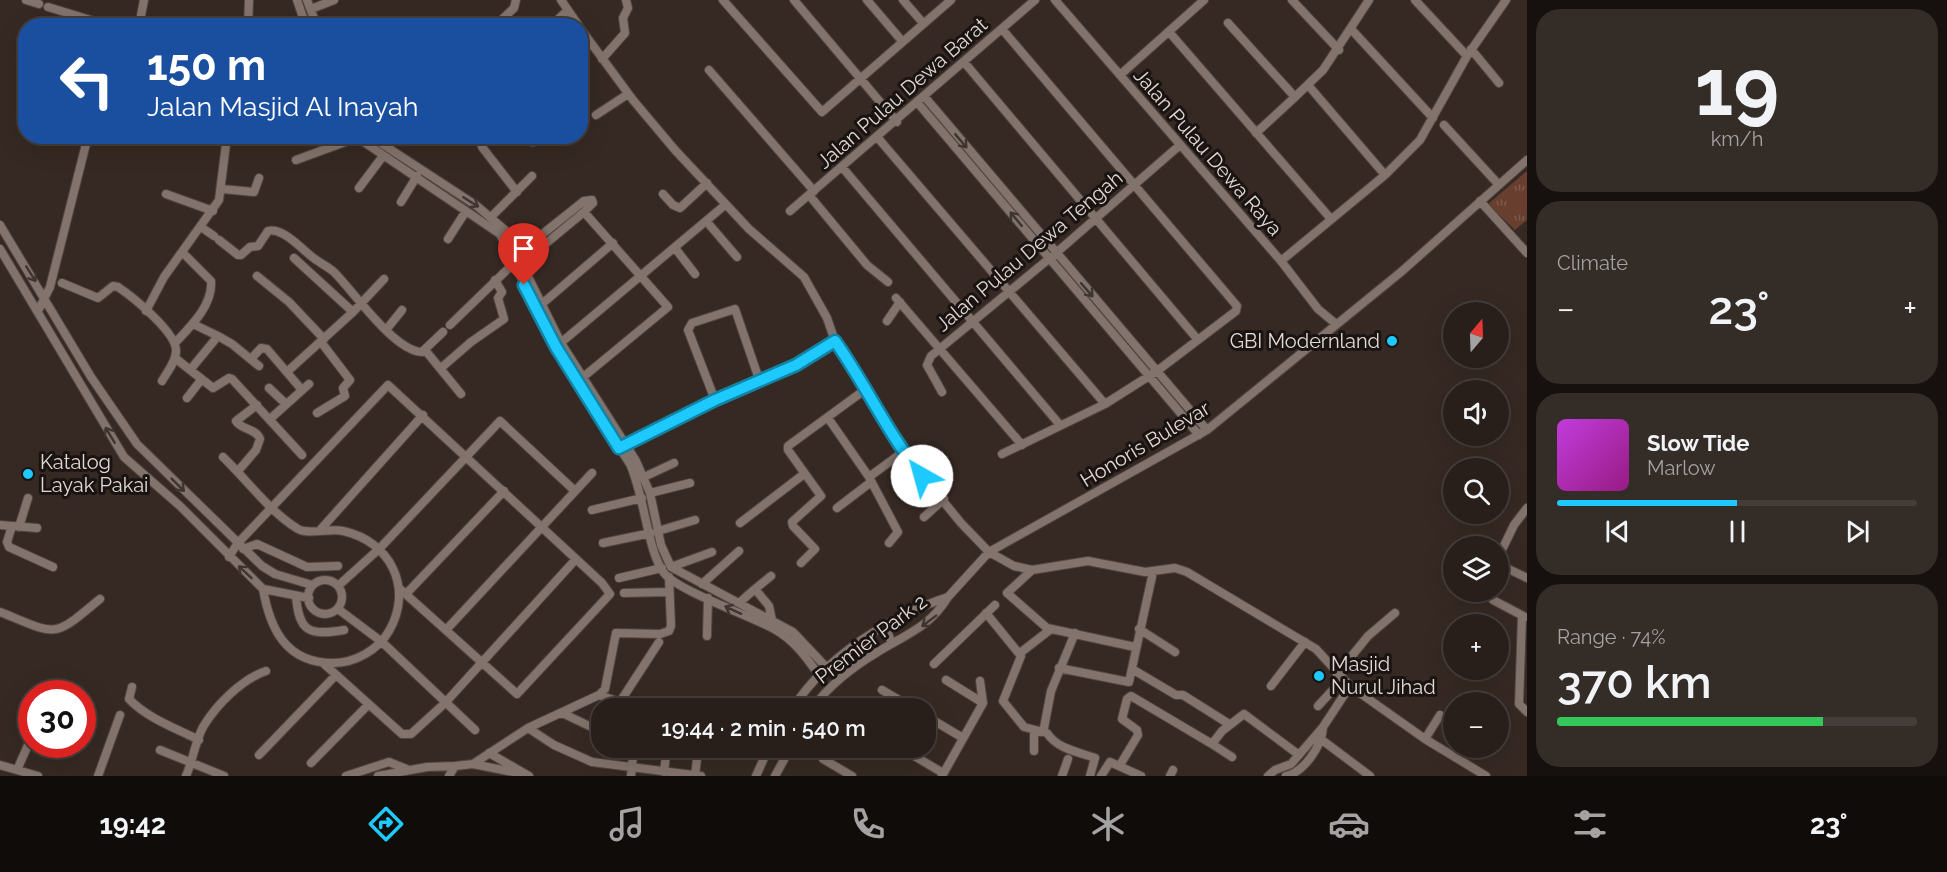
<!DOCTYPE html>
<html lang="en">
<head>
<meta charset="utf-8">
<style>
	:root { --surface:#281f1a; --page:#342c27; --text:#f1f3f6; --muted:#a5a2a2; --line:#443d39; --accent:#1dc9fd }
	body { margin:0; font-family:Raleway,sans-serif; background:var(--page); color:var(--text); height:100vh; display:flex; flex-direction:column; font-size:22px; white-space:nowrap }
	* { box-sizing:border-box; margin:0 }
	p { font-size:20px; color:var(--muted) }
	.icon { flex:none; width:33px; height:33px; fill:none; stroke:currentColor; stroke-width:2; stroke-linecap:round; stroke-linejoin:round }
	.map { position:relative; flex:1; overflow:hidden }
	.details { display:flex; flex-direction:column; gap:9px; padding:9px; background:#16110e; width:420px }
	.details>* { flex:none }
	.hud { position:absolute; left:18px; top:18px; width:570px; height:126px; border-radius:24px; box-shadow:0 6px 24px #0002,0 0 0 2px var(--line); background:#1a4fa0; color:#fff; overflow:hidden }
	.needle { width:39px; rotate:19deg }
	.buttons { position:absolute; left:1443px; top:302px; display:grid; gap:12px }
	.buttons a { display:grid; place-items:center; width:66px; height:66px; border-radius:50%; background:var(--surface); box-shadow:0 6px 24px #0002,0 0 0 2px var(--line); font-size:30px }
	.speed { position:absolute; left:18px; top:680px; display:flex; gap:12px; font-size:30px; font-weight:700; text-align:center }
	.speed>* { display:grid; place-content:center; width:78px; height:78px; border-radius:50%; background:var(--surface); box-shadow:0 6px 24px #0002,0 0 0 2px var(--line); line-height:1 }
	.speed .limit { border:9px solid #d22; background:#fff; color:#111 }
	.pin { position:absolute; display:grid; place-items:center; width:51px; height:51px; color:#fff; margin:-62px -26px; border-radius:50% 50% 50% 0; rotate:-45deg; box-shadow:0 0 6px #0007 }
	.pin .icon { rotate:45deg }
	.me { position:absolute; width:66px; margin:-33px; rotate:322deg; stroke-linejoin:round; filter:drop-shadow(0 0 4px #0008) }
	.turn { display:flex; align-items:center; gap:21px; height:126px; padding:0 30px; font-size:27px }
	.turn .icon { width:78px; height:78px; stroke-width:2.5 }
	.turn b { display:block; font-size:42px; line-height:51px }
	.big { font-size:45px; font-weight:600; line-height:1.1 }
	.details .card { flex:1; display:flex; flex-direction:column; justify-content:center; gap:9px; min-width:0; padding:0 21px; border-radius:24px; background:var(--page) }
	.details .dial { align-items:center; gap:0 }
	.dial b { font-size:78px; line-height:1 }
	.song { display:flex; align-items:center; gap:18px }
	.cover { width:72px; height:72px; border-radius:9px; background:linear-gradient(135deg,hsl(290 70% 55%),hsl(310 70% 35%)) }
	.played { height:6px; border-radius:3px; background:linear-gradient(90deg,var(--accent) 50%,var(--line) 50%) }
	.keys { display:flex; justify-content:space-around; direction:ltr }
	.heat { display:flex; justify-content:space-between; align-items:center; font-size:33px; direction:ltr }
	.charge { height:9px; border-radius:4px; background:linear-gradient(90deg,#34c759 74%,var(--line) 0) }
	.trip { position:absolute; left:591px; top:698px; width:345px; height:60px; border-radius:24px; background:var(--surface); box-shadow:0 6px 24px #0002,0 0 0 2px var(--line); font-weight:600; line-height:60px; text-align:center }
	.tabs { display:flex; height:96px; justify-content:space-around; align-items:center; background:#100c0a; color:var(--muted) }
	.tabs .icon { width:42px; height:42px }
	.tabs .on { color:var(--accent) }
	.tabs b { font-size:27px; color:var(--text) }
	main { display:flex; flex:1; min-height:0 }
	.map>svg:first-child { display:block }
</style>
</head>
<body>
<main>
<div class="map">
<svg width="1527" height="776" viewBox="0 0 1527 776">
	<defs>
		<pattern id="grass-tufts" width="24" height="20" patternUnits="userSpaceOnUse" patternTransform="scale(1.5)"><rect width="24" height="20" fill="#683f2f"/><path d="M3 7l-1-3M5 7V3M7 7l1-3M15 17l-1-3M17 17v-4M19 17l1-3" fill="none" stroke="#7d5a4c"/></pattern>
	</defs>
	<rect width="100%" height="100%" fill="#362923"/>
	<path fill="url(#grass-tufts)" d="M 1527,171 L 1527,220 L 1515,230 L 1488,204 Z"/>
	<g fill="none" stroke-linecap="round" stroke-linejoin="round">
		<g stroke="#504540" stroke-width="10">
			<path id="minor" d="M 26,0 L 39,4
				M 297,0 L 306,26
				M 307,0 L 317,26
				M 561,0 L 579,26
				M 723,0 L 822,112 L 951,0
				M 794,0 L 897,122
				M 867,0 L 902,41
				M 903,0 L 923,23
				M 1055,0 L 1281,261 L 1318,309 L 1336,324
				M 1292,0 L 1339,50
				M 1415,0 L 1467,56
				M 48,7 L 110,26
				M 311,9 L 334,0
				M 1228,23 L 1295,97 L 1256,133
				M 139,26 L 144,0
				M 248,26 L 249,0
				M 495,26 L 514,8 L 516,0
				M 551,26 L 568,10
				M 580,28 L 633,100 L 675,150 L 749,229 L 804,277 L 827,318 L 835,341 L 876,404 L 903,452 L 961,523 L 989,552 L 1014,566 L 1032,570 L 1088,561 L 1145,572 L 1175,568 L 1187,572 L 1316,649 L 1350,686 L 1425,739 L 1486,776
				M 1002,29 L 1237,306 L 1236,311 L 1157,371 L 1105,404 L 1002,454
				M 1351,29 L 1433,118
				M 1170,33 L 1331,219
				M 1471,49 L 1499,83
				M 580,53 L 591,43
				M 602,59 L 625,33 L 623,18 L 628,8 L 626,0
				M 964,62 L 1198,340
				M 709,70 L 814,191
				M 1120,75 L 1204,0
				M 1308,85 L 1385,175
				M 924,96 L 1207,430
				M 1295,97 L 1323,70 L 1369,0
				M 917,102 L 1199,435
				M 596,115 L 628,94
				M 1444,125 L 1499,185
				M 199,136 L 227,140
				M 355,136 L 500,234 L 551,339 L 630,464 C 644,494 648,553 664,573 C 678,591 751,616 774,629 C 794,640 806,657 819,675
				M 370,136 L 477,206 L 505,230 L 561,343 L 636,461 L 650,493 L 661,545 L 671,567 L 793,632 L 827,668
				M 529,136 L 533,142
				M 878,138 L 1105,404
				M 482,147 L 517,192
				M 296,160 L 356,138
				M 842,167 L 1060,425
				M 359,188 L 383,156
				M 222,189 L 254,192 L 259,178
				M 166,194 L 213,211
				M 663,194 L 673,205 L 680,208 L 707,183
				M 809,195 L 867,265 L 888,282
				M 1480,201 L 1527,253
				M 401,202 L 417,176
				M 790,211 L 1035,0
				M 492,216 L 532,176
				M 707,222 L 737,257
				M 0,225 L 91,377 L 137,444 L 262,566 L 275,574 L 312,585
				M 201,227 L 214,236
				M 448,239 L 466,211
				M 219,240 L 238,255 L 241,255 L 250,247 L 258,246 L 268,231 C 282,227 301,248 311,256 C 318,262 327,266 334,272 C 354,292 394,351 422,352 L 443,332
				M 675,248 L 695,274
				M 0,249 L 124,457 L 180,506 L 263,589 L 309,598
				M 515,256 L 584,201 L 592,200
				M 294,258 L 353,312
				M 1281,261 L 1385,175 L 1420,140 L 1467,56 L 1506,0
				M 521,264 L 584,212 L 593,203 L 592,200
				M 257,276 L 289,302 L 324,339
				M 62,283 L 98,298 L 113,286 L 118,287 C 133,297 177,333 176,351 C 176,362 167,372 162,381
				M 896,298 L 1022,445
				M 543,303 L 613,243
				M 38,311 L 50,287 L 88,136
				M 146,311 L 164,277 L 219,200 L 227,136
				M 887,321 L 900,302
				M 193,324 L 218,336
				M 450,325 L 514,263
				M 386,330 L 402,310
				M 175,343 C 191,326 213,305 211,281 L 182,252
				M 557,346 L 725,205
				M 425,350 L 461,394
				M 175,358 L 213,388 L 229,378 L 232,379 L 302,455
				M 251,359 L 261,348 L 267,349 L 302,390
				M 441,368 L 471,342 L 504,319 L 498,298 L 502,292 L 495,280
				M 190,370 L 218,336 L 232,344 L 259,366
				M 288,371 L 353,312 L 384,279
				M 582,378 L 668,307 L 584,212
				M 269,388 L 286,404
				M 942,392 L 927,365 L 931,356 L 1056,253 L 1180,145
				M 187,398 L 201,380
				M 715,400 L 688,330 L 692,323 L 735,309 L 760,382
				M 317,413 L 345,396 L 343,388 L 350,380 L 321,342
				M 828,418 L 869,477 L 898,532 L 889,543
				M 270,419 L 309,384
				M 623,446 C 692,406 768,383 835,341
				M 223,457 C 247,480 270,512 298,529 C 307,535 331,528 343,531 C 390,541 414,588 389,631 C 378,650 355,663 333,663 C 286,663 270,629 263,589
				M 238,471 L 256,450 L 260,439 C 256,428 241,430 236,421 L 257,405
				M 644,477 L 674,463
				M 869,477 L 903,452
				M 650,493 L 690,483
				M 837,508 L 871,482
				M 592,510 L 642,498
				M 924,517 L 944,499
				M 740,523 L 804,474
				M 0,525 L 37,528
				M 12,526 L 7,542 L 9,547 L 53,567
				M 19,527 L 28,498
				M 321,529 L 423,415
				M 658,531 L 695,520
				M 603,543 L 651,533
				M 243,549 L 257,544 L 307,567 L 338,566
				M 229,557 L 237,544 L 388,385 L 602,583 L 610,594 L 517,694 L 400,589
				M 1498,558 L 1514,525 L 1527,508
				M 801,563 L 815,549 L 793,526 L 792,522 L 821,496 L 788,450 L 788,446 L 866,389
				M 1498,564 L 1527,578
				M 671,567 L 712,552
				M 1032,570 L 1007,593 L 1047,628 L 1135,647
				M 771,576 L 755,589 L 769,606 L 772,620
				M 619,578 L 662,568
				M308 597a17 17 0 1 1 34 0a17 17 0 1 1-34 0Z
				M 702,584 L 739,551
				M 338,586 L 380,548 L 500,421 L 575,491
				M 1485,591 L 1493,600 L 1525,617
				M 624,593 L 669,592
				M 406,594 L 504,491
				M 296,596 C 299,632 309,636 344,630
				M 948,597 L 989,552 L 1207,430 L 1401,272 L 1527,160
				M 739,603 L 755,589
				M 338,609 L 382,642 L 475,730
				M 0,612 C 58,635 51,640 100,599
				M 986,613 L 1021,656 L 1003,701 L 1024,727 L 1047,733 C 1057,749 1079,752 1095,758 L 1090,776
				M 1522,616 L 1519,704 L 1527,712
				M 885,627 L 892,643
				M 1139,629 L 1175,652
				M 446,630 L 592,473
				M 707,636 L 708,598
				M 1020,653 L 1051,629
				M 323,663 L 402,734 L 411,734 L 445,703 L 576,559
				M 934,664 L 995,605
				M 1059,668 L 1129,682 L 1153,572
				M 1132,669 L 1176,695 L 1183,695 L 1229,724
				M 1337,674 L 1368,636 L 1395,613
				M 946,680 L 983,703
				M 1271,686 L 1305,642
				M 132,687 L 129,699 C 147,718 175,728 199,740
				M 882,690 L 913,708
				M 599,695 L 638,708
				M 620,702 L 659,642
				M 1318,706 L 1342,680
				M 793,708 C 825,657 892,615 948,597 C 930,627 905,635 876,653 C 854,666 827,687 813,708
				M 562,713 L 602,732
				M 926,716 L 963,738
				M 1323,727 L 1350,686
				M 528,728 L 554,745 L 592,762 L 701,776
				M 1040,732 L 1044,728 L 1051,691 L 1075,633
				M 1318,737 L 1370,776
				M 1425,739 L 1440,715
				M 899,747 L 943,773
				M 160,750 L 224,776
				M 1034,751 L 1034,732
				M 489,753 L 529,776
				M 259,755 L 336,675
				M 1232,757 L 1212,744 L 1222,731 L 1244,714 L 1299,755
				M 823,759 L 852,776
				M 311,763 L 368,705
				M 473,764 L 523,774
				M 0,765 L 38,776
				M 1120,765 L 1138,735 L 1137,730 L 1122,719 L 1127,699 L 1131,696 L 1212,744
				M 17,770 L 32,736
				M 664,772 L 667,747
				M 98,776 L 120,715
				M 186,776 C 193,760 195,742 203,727 C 216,705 242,679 266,671
				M 346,776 L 389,762 L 409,770
				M 378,776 L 427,767 L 455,766
				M 449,776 L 455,766 L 473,764 L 528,728 L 599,695 L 605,689 L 616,633 L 660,634 L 669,631 L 671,626 L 669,577
				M 631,776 L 634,747
				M 695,776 L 697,759
				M 756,776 L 769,747
				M 775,776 L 791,747
				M 942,776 L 983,703 L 980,681
				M 1062,776 L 1068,759
				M 1101,776 L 1110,762 L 1141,776
				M 1170,776 L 1173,770
				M 1268,776 L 1275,770 L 1291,764 L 1323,727 C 1322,746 1304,772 1286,776"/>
		</g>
		<use href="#minor" stroke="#83736d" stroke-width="8"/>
	</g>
	<defs><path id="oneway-shaft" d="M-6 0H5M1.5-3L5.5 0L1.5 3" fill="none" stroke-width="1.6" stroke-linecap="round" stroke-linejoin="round" transform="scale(1.5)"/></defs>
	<g stroke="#3e3531">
		<use href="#oneway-shaft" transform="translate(961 141) rotate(50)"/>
		<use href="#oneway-shaft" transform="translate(471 202) rotate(32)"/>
		<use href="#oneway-shaft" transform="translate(1016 219) rotate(-130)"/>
		<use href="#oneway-shaft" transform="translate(31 274) rotate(58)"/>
		<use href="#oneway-shaft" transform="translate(1087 290) rotate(49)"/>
		<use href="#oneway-shaft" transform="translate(110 435) rotate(-121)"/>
		<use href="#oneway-shaft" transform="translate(178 485) rotate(45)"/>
		<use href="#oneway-shaft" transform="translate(245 572) rotate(-137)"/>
		<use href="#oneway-shaft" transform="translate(733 610) rotate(-155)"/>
		<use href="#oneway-shaft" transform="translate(929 621) rotate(143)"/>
	</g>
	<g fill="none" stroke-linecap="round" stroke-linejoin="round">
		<g stroke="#1383a4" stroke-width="15">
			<path id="route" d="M 524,285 L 556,347 L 619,448 L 715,400 L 796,365 L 835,341 C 866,385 888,434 922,476"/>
		</g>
		<use href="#route" stroke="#1dc9fd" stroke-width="10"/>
	</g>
	<g fill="#1dc9fd" stroke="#191311" stroke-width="2">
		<circle cx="1392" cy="341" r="6"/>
		<circle cx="28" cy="474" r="6"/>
		<circle cx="1319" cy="676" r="6"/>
	</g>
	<g text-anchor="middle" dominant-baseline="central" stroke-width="6" stroke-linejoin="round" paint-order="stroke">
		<g font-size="20" fill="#e1d8d4" stroke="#191311">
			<text transform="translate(902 93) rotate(-41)">Jalan Pulau Dewa Barat</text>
			<text transform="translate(1208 152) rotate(49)">Jalan Pulau Dewa Raya</text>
			<text transform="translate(1029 251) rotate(-40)">Jalan Pulau Dewa Tengah</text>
			<text transform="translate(1145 444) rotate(-31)">Honoris Bulevar</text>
			<text transform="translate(871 639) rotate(-37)">Premier Park 2</text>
		</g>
		<g font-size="20" fill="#e1d8d4" stroke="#191311" text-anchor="start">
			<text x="1380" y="341" text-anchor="end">GBI Modernland</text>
			<text x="40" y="462">Katalog<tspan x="40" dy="23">Layak Pakai</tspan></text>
			<text x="1331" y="664">Masjid<tspan x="1331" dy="23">Nurul Jihad</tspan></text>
		</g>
	</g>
</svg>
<div class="buttons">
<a><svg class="needle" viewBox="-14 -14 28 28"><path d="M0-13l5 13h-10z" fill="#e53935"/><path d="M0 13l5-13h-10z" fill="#a5a2a2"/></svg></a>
<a><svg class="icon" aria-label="sound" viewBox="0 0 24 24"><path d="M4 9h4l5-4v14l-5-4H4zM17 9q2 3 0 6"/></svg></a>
<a><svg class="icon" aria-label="search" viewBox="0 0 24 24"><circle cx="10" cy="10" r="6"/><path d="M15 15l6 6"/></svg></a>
<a><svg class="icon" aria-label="layers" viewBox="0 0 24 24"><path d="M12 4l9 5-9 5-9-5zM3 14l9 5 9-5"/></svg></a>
<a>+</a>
<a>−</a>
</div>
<div class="speed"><div class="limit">30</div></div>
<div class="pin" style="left:524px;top:285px;background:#d93025"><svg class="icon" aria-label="arrive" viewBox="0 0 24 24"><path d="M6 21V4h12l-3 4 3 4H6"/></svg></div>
<svg class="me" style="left:922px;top:476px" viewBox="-20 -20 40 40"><circle r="19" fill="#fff"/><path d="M0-13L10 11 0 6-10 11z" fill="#1dc9fd"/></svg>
<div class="trip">19:44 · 2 min · 540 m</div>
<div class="hud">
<div class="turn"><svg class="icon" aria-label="left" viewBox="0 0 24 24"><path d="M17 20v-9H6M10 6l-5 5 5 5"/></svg><div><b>150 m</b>Jalan Masjid Al Inayah</div></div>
</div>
</div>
<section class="details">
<div class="card dial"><b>19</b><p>km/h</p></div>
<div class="card"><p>Climate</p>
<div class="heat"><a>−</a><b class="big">23°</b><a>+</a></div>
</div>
<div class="card">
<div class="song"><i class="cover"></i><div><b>Slow Tide</b><p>Marlow</p></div></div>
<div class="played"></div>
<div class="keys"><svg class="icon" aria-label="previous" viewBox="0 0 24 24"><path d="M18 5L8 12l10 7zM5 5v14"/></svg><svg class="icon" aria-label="pause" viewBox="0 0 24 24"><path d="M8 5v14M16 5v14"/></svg><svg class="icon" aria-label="next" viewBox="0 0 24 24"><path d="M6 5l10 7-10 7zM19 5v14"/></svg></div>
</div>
<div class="card"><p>Range · 74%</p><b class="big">370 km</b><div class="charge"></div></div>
</section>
</main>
<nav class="tabs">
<b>19:42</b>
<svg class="icon on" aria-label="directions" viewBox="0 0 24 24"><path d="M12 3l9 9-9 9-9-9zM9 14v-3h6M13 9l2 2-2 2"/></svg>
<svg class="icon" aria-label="music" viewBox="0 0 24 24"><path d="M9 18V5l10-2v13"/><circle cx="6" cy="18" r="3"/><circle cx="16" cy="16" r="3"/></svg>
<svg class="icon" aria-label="phone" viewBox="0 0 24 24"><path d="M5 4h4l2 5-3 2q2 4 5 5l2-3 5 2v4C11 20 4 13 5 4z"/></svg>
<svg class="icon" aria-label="climate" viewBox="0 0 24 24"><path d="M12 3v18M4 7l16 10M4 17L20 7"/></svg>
<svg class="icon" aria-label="car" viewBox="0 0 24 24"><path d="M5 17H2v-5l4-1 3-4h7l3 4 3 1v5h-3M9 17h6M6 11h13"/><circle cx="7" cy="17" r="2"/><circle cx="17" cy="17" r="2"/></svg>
<svg class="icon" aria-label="filters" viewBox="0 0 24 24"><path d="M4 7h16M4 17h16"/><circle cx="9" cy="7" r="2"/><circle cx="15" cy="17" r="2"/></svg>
<b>23°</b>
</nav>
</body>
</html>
